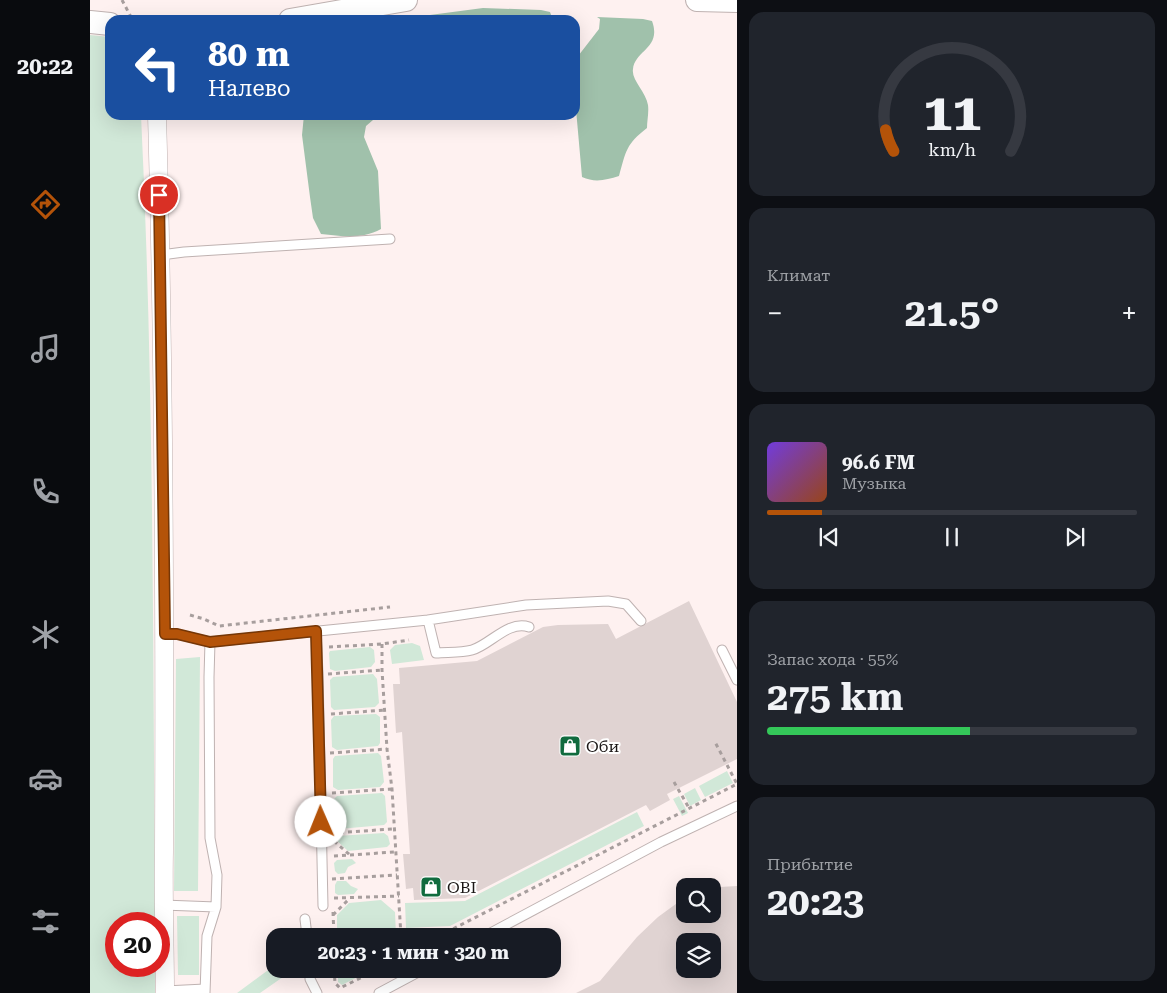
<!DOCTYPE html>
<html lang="ru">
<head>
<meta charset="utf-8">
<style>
	:root { --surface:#171b24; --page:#20242c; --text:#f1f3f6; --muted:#9ea1a6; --line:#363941; --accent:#b45309 }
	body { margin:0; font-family:"Roboto Serif",serif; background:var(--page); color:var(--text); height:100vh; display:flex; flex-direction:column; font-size:19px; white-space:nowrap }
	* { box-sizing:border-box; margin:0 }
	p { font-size:16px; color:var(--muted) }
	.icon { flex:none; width:28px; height:28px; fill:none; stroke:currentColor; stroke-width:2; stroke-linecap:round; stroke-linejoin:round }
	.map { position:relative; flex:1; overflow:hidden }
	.sheet { display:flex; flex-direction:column; gap:12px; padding:12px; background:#0d0f14; width:430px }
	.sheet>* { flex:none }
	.top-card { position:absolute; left:15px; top:15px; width:475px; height:105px; border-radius:15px; box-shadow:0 5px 20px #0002; background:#1a4fa0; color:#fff; overflow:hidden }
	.buttons { position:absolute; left:586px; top:878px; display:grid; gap:10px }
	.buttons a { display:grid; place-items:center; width:45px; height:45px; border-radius:10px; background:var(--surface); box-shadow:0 5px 20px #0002; font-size:25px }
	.speed { position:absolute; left:15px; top:912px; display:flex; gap:10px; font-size:25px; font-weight:700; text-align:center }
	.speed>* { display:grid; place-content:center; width:65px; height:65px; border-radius:50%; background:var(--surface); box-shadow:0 5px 20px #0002; line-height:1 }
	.speed .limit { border:8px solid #d22; background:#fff; color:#111 }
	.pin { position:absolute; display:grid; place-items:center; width:42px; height:42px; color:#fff; margin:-21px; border:2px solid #fff; border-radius:50%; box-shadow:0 1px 5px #0007 }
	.me { position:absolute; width:55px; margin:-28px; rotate:359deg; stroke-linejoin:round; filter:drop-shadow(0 0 4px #0008) }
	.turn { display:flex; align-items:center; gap:18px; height:105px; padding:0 20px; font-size:22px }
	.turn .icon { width:65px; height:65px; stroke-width:2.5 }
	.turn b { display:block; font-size:35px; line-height:42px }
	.big { font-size:38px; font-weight:700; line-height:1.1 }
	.sheet .widget { flex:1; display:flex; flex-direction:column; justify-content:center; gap:8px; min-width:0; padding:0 18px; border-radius:15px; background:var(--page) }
	.sheet .dial { align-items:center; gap:0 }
	.dial svg { height:130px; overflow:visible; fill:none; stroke:var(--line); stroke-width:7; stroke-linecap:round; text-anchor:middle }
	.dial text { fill:var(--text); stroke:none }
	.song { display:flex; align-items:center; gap:15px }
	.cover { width:60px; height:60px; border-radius:8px; background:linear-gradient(135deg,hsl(260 70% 55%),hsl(20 70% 35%)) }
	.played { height:5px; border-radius:2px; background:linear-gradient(90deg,var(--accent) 15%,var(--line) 15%) }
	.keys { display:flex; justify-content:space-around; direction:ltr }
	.heat { display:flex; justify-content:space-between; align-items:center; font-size:28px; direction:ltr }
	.charge { height:8px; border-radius:4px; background:linear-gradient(90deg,#34c759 55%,var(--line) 0) }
	.trip { position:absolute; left:176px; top:928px; width:295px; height:50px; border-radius:15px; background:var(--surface); box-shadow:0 5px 20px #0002; font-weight:700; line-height:50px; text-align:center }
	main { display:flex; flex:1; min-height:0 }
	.dock { display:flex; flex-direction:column; width:90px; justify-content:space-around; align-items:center; background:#090b0e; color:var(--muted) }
	.dock .icon { width:35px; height:35px }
	.dock .selected { color:var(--accent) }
	.dock b { font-size:22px; color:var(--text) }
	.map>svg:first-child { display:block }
</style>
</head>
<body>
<main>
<nav class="dock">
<b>20:22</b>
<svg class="icon selected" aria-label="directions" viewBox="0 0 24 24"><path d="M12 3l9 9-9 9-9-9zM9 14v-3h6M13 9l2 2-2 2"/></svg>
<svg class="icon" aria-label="music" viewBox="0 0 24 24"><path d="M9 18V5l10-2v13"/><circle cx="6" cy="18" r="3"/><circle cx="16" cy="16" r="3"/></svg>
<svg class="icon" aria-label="phone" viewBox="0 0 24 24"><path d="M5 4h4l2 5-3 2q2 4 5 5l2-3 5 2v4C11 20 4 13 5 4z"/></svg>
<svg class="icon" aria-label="climate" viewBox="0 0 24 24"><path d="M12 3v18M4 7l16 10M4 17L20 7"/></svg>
<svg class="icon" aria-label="car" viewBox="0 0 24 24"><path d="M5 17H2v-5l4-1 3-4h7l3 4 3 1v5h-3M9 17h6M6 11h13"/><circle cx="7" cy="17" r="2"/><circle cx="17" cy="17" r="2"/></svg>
<svg class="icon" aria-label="filters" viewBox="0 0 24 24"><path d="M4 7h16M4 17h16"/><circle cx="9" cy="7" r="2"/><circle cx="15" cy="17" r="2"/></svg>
</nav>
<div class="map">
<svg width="647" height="993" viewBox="0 0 647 993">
	<rect width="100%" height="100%" fill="#fef1f0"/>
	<path fill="#d1e8d8" d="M 0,35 L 20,37 L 20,115 L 51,115 C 64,384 63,654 65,924 L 26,924 L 26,966 L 65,966 L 65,993 L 0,993 Z
		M 322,643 L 330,646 L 334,660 L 302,664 L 300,650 L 305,645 Z
		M 280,647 L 284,650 L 285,662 L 281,667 L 245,671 L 240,669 L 239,653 L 240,651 Z
		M 110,657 L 108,891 L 84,891 L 86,659 Z
		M 283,674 L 287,679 L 289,703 L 285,707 L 244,710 L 241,707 L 240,680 L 243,677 Z
		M 286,714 L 290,717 L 290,743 L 288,746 L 247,750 L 242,747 L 241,720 L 244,716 Z
		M 288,753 L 291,756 L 294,782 L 290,787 L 248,790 L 243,787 L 243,759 L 245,756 Z
		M 637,771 L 643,783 L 615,797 L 609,786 Z
		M 605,788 L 611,800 L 600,806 L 594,794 Z
		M 292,793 L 295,796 L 297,822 L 294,825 L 249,829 L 244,826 L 243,800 L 247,796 Z
		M 589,796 L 598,813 L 592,816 L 583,799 Z
		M 547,812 L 554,826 L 360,926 L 316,928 L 315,903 L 375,901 Z
		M 294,833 L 298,836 L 300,844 L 297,847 L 258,851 L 245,839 L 247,836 Z
		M 262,859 L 266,863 L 258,867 L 255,873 L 248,874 L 245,871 L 244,863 L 247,860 Z
		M 247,881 L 256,881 L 261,886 L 268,889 L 264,894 L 248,895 L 245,893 L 245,885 Z
		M 291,900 L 305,912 L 306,936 L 247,936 L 247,915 L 259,903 Z
		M 87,916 L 109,916 L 109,975 L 88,975 Z
		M 185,965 L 185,969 L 202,969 L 203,970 L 170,993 L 147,993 Z
		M 248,969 L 283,969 L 252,985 L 248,982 Z"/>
	<path fill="#a0c1ab" d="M 393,8 L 451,10 L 460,12 L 463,20 L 302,20 Z
		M 507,17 L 553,19 L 562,21 C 572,48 545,50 543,69 C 541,80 556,92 558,105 C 559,112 557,121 557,128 C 536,144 536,151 529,176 C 516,180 505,183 492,177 L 485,98 L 485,60 L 509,29 L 510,19 Z
		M 214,115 L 283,115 L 283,120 L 276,126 L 274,137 L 288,171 L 291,229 C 271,240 252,236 231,234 L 223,218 L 220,197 L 212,135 Z"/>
	<path fill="#e0d3d2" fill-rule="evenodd" d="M 599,601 L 647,702 L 647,759 L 577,794 L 580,800 L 560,811 L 556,805 L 375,898 L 324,900 L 323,888 L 316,889 L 313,854 L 320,854 L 312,732 L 306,733 L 303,684 L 310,684 L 309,668 L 387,661 L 453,627 L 468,625 L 518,624 L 526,639 Z
		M 647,886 L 647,993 L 486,993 L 510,981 L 547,937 L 568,917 L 590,901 L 595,899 L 595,914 L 622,914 L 622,890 L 630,887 ZM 595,941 L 622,941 L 622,969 L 595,969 Z"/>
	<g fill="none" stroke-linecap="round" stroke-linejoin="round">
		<g stroke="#bfb2b1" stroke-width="11">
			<path id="service" d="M 71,255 L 94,252 L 300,239
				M 338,620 L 436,605 L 518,601 L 536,604 L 551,621
				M 226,631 L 228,673 L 233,906
				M 75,634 L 87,634 L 120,642 L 338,620 L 346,653 C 357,652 371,653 382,650 C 400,645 418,620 439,627
				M 632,650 L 647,680
				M 73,905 L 126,907
				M 215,919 L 217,936
				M 395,936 L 571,842 L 647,806
				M 220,969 L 220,979 L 227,993
				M 75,991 L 115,989
				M 115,993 L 117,936 L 126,907 L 127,875 L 120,838 L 119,677 L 120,642
				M 289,993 L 334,969"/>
		</g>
		<g stroke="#bfb2b1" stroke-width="19">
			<path id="minor" d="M 67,115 C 74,361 75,606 74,852 C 73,899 75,946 75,993"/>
		</g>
		<g stroke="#bfb2b1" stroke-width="24">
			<path id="tertiary" d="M 607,0 L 647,1
				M 200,20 L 316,0
				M 0,22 L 20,24"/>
		</g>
		<path stroke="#a79e9d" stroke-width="3" stroke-dasharray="4 4" stroke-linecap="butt" d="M 32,0 L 41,17
			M 100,615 L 114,619 L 129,626 L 300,607
			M 292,644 L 292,670 L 297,749 L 302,789 L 311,936
			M 239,647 L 292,644 L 319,640
			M 238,674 L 292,670
			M 241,714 L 295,710
			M 240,753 L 297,749
			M 584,782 L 599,808
			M 242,793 L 302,789
			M 242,833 L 303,829
			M 244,841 L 260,855
			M 244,856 L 305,852
			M 242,879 L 307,875
			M 244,898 L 309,896
			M 243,912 L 244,936
			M 243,915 L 259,899
			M 310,935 L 355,932
			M 349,936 L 647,784 L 625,742
			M 244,969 L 245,983 L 250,988 L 289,969"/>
		<use href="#service" stroke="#fff" stroke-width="9"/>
		<use href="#minor" stroke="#fff" stroke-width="18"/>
		<use href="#tertiary" stroke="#fff" stroke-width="22"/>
	</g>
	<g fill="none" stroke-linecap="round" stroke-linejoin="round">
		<g stroke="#753606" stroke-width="12">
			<path id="route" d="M 69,195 L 75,634 L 87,634 L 120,642 L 226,631 L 231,822"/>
		</g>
		<use href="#route" stroke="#b45309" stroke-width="9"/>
	</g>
	<defs>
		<g id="shop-square" transform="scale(1.125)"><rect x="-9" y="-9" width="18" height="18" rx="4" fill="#106b3e" stroke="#fff"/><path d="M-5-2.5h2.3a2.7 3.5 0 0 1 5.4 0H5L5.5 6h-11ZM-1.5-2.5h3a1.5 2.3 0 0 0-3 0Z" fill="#fff"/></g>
	</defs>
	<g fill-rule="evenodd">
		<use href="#shop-square" x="480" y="746"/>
		<use href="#shop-square" x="341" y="887"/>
	</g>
	<g text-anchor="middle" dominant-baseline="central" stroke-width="4" stroke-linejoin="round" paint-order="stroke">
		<g font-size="16" fill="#1b1716" stroke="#fff" text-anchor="start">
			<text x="496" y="746">Оби</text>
			<text x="357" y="887">OBI</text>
		</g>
	</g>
</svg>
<div class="buttons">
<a><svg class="icon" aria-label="search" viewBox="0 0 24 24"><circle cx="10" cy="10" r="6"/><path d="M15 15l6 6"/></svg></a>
<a><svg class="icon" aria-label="layers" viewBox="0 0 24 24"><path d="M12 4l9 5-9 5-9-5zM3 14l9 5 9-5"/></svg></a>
</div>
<div class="speed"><div class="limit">20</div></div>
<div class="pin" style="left:69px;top:195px;background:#d93025"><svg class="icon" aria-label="arrive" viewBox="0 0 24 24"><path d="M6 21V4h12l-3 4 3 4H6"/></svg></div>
<svg class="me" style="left:231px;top:822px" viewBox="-20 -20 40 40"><circle r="19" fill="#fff"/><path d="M0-13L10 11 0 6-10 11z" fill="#b45309"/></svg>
<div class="trip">20:23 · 1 мин · 320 m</div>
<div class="top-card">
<div class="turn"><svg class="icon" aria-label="left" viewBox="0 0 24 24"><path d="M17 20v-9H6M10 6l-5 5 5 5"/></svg><div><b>80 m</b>Налево</div></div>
</div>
</div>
<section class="sheet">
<div class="widget dial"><svg viewBox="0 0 100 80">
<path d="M14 69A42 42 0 1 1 86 69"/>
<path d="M14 69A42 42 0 0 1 9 56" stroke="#b45309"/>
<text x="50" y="56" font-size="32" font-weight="700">11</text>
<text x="50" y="72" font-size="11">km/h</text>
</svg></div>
<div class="widget"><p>Климат</p>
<div class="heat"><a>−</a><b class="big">21.5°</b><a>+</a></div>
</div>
<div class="widget">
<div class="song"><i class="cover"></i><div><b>96.6 FM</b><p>Музыка</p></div></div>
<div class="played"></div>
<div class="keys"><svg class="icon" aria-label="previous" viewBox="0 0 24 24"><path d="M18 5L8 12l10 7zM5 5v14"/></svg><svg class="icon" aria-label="pause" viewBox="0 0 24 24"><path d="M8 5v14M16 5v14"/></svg><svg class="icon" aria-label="next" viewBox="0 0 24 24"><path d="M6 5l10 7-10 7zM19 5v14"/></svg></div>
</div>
<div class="widget"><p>Запас хода · 55%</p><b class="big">275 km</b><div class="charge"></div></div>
<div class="widget"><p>Прибытие</p><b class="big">20:23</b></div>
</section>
</main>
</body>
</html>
